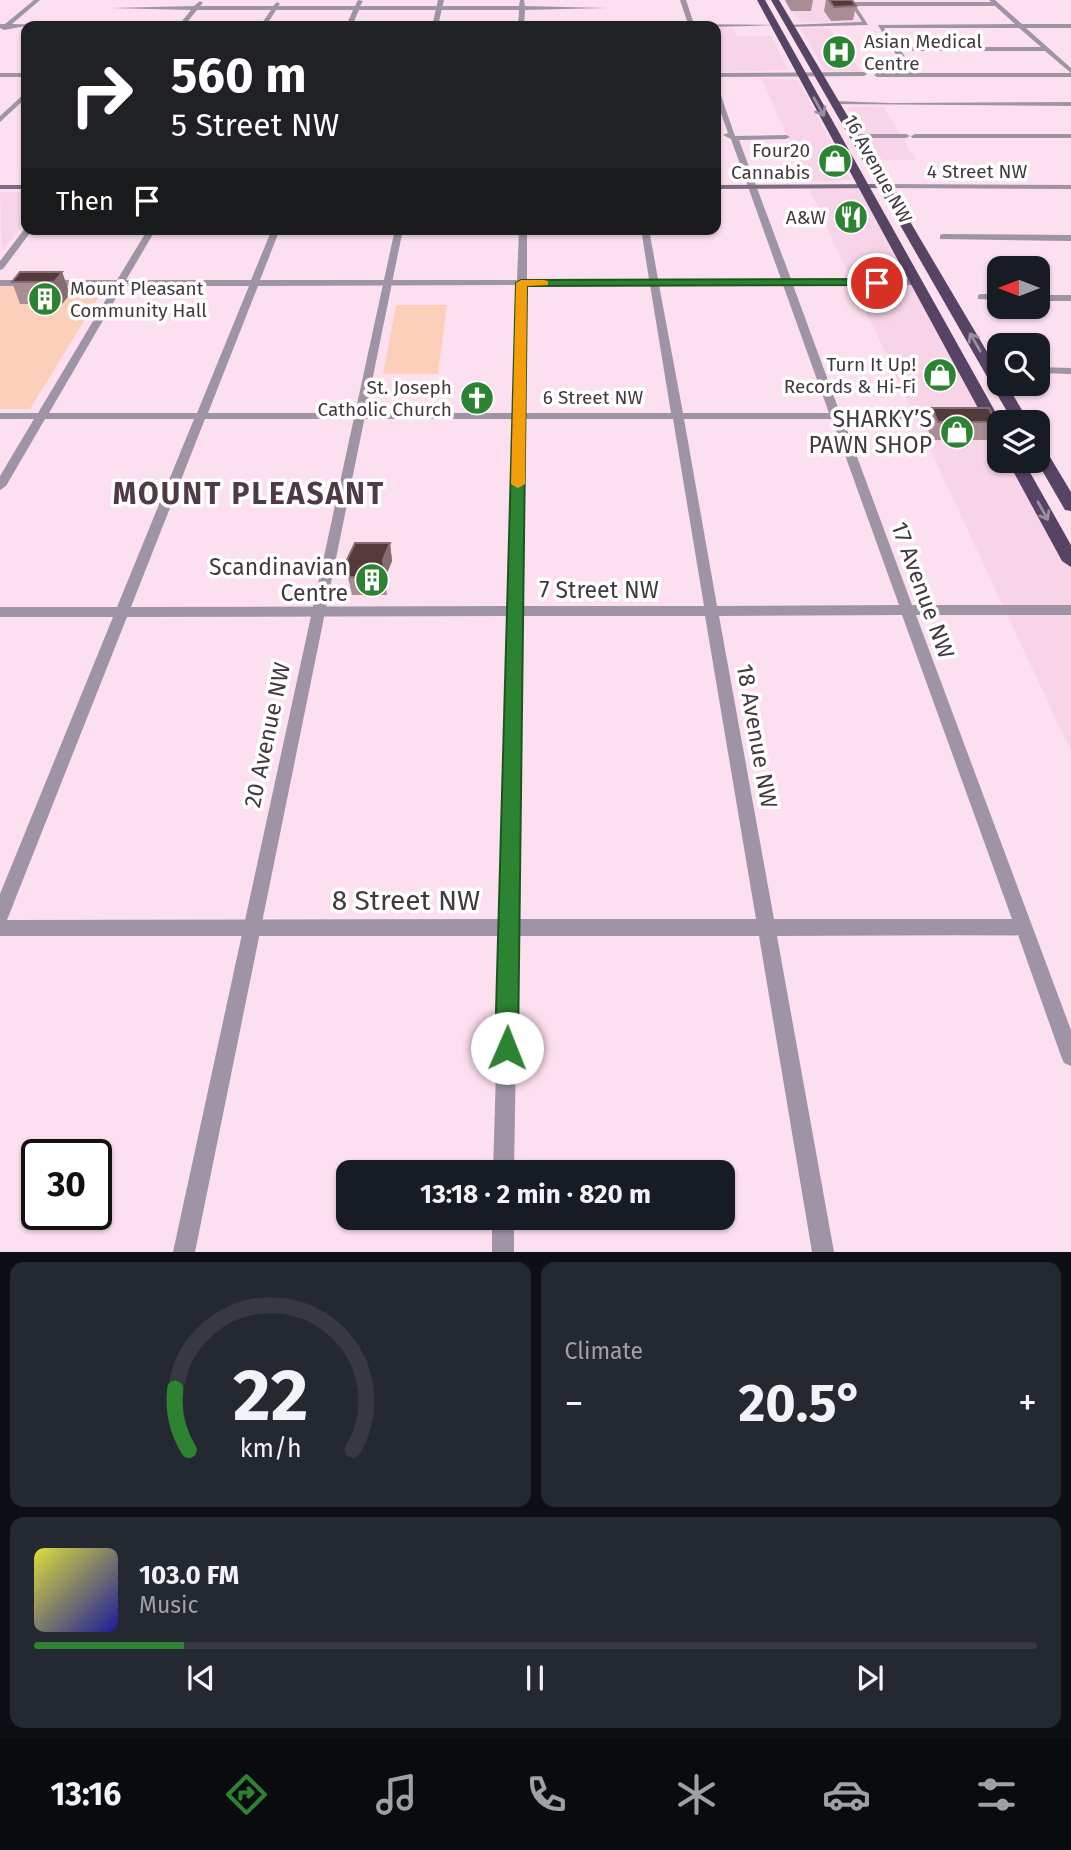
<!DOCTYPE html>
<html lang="en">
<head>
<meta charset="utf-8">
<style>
	:root { --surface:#171b24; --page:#242831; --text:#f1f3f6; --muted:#9ea1a6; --line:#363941; --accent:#2c8331 }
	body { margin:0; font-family:"Fira Sans",sans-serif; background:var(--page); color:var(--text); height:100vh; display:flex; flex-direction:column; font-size:26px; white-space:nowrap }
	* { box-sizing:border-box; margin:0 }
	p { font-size:23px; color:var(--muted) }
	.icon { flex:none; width:38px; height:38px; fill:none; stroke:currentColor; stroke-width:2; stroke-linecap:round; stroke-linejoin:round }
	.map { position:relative; height:1252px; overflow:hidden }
	.side { display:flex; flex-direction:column; gap:10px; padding:10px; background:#0d0f14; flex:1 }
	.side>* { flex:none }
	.top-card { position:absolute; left:21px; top:21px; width:700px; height:214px; border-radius:14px; box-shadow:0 2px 5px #0004; background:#202124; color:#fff; overflow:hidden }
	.needle { width:46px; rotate:270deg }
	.tools { position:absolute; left:987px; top:256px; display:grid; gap:14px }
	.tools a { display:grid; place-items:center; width:63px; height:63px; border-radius:14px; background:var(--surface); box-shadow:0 2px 5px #0004; font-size:35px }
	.speed { position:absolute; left:21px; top:1139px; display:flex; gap:14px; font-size:35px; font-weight:700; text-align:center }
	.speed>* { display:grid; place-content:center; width:91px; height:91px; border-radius:50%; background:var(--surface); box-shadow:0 2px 5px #0004; line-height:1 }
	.speed .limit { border:4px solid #111; border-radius:10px; background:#fff; color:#111 }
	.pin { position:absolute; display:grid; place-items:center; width:60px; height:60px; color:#fff; margin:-30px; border:4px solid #fff; border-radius:50%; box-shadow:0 2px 7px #0007 }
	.me { position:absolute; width:77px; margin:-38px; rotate:1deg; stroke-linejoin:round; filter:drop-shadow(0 0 5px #0008) }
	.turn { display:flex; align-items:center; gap:24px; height:147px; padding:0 35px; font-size:32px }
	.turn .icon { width:91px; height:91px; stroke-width:2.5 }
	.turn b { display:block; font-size:49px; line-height:60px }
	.then { display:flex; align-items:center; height:66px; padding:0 35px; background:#0003; gap:14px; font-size:26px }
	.big { font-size:52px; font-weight:700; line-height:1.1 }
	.side .tile { flex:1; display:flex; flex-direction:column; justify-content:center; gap:10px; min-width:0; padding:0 24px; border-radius:14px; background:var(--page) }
	.side .dial { align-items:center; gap:0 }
	.dial svg { height:182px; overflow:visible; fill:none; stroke:var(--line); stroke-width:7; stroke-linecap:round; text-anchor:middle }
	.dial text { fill:var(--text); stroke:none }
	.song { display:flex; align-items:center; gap:21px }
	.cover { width:84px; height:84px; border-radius:10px; background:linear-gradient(135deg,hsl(60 70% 55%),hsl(240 70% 35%)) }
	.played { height:7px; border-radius:4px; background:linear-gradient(90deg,var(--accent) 15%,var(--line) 15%) }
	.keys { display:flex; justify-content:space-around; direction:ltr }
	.heat { display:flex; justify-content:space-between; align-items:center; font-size:38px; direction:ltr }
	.side .tiles { flex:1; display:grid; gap:10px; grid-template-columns:1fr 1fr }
	.tile:last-child { grid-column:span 2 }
	.trip { position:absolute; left:336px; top:1160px; width:399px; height:70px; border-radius:14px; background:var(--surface); box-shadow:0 2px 5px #0004; font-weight:700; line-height:70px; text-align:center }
	.dock { display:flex; height:112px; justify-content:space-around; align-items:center; background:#090b0e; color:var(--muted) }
	.dock .icon { width:49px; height:49px }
	.dock .current { color:var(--accent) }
	.dock b { font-size:32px; color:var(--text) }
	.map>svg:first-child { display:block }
</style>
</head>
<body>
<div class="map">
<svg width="1071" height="1252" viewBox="0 0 1071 1252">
	<rect width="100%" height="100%" fill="#fde0ef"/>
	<path fill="#f8d4e8" d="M 784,0 L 844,0 L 861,23 L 800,22 Z
		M 716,28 L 733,28 L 737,36 L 771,36 L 788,70 L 716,72 Z
		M 800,28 L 829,28 L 862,72 L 825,71 Z
		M 761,78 L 798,80 L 851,180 L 808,182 Z
		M 883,106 L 916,160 L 882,160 L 847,107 Z
		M 864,186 L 999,432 L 999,460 L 1015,460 L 1071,561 L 1071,752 L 808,187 Z
		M 0,192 L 26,192 L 26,221 L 2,252 Z"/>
	<path fill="#fbcfb9" d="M 0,286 L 105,287 L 30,409 L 0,409 Z
		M 396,305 L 447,305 L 438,374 L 383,374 Z"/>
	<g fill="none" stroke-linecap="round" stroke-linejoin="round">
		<path fill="#9f94a6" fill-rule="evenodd" d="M 34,0 L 40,0 L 12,24 L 98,26 L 26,26 L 4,30 L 0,28 L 0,24 L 5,24 Z
			M 358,0 L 363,1 L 360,6 L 519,6 L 520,0 L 524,0 L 525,6 L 607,8 L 525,10 L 524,26 L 518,26 L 519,10 L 359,10 L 352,26 L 346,26 L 353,10 L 276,10 L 266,26 L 260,26 L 271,10 L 197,10 L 184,26 L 178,26 L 191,10 L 110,8 L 194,6 L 200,1 L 203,3 L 200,6 L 273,6 L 277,2 L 280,4 L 278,6 L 355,6 Z
			M 680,0 L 686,0 L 694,24 L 778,25 L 716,27 L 604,26 L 688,24 Z
			M 848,0 L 854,2 L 991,2 L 989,0 L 995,0 L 1022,24 L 1071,24 L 1071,28 L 1026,28 L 1071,68 L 1071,73 L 1045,51 L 901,51 L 917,73 L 1071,73 L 1071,77 L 877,77 L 874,75 L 877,73 L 910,73 L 892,49 L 878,25 L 1015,24 L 995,6 L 856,6 L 868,25 L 790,27 L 787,25 L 862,22 ZM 884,28 L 1019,28 L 1041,47 L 898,47 Z
			M 0,73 L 26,73 L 26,77 L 0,77 Z
			M 716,73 L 864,72 L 867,74 L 864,76 L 716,77 Z
			M 716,88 L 719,90 L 735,136 L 786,135 L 790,137 L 786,139 L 739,140 L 791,279 L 916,279 L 921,282 L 916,285 L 793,285 L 840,413 L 946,413 L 952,416 L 946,419 L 843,419 L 912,605 L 1071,605 L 1071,615 L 916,615 L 1071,1030 L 1071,1066 L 1064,1063 L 1061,1056 L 1018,935 L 777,936 L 834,1252 L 812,1252 L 759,936 L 518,936 L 514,1172 L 493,1172 L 500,936 L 0,936 L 0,894 L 113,617 L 0,617 L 0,607 L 117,607 L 194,419 L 45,419 L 6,486 L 0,490 L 0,476 L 34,419 L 0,419 L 0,413 L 38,413 L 114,286 L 0,286 L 0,280 L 117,280 L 148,229 L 156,229 L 126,280 L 251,280 L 272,229 L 280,229 L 260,280 L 517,280 L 519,229 L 527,229 L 527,280 L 649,279 L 641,229 L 649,229 L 658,279 L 781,279 L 731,139 L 723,135 L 728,133 L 716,99 ZM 517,285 L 514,413 L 208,413 L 258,286 ZM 527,285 L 650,285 L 671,413 L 525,413 ZM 659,285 L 783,285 L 829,413 L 683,413 ZM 123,286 L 249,286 L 197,413 L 49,413 ZM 205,419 L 514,419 L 509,606 L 131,607 ZM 525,419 L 673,419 L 704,606 L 522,606 ZM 684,419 L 832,419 L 899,605 L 717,606 ZM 902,615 L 1012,919 L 774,919 L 719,616 ZM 508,616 L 500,919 L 7,920 L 127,617 ZM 522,616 L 705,616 L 756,919 L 518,919 Z
			M 26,92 L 26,98 L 0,122 L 0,116 Z
			M 834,101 L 891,103 L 1071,102 L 1071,106 L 832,104 Z
			M 855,134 L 906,134 L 910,136 L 906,138 L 852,138 L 851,136 Z
			M 915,134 L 1071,134 L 1071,138 L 912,138 L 911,136 Z
			M 26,227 L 26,229 L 33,229 L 3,269 L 0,270 L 0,261 Z
			M 943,234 L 1071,235 L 1071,241 L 940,239 L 940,235 Z
			M 981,294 L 999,294 L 999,300 L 978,299 L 978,295 Z
			M 1038,295 L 1071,295 L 1071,301 L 1038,301 Z
			M 1038,367 L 1071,368 L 1071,374 L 1038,373 Z
			M 981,413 L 1018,413 L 1024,416 L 1018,419 L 977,418 L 975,416 Z
			M 492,1218 L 514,1218 L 514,1252 L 492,1252 Z"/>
		<path fill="#9f94a6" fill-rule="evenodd" d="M 438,0 L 444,0 L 438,26 L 432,26 Z
			M 882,184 L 1071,185 L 1071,189 L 885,188 L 882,188 Z
			M 395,229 L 403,229 L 195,1252 L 173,1252 Z"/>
		<path fill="#7b6c85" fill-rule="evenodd" d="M 885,184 L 888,184 L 888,188 L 716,189 L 716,185 Z
			M 0,185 L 26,185 L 26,189 L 0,189 Z"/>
		<path fill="#574363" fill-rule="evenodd" d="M 757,0 L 765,0 L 1001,422 L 999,437 L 991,432 Z
			M 771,0 L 779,0 L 999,372 L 999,383 L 1006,383 L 1029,422 L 1013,422 Z
			M 1038,445 L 1044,447 L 1071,492 L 1071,511 L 1065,510 L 1036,460 Z
			M 1007,460 L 1023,460 L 1071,545 L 1071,567 L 1062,561 Z"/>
	</g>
	<path fill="#a88d95" d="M 785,0 L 813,0 L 811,11 L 791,11 Z
		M 826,0 L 852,0 L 856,6 L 853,20 L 831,21 L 824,11 Z
		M 62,272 L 70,294 L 62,304 L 20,304 L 12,282 Z
		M 932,408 L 996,422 L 990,440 L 932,440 L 926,425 Z
		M 390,543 L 392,561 L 385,578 L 387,595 L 352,595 L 348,577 Z"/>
	<path fill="#876c71" d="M 62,272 L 70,294 L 62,304 L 54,282 Z
		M 390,543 L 392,561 L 385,578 L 387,595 L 383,560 Z"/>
	<path fill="#543a3b" stroke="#876c71" stroke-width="2" d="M 829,0 L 852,0 L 856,6 L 834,7 Z
		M 20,272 L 62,272 L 54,282 L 12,282 Z
		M 932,408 L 989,408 L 996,422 L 938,422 Z
		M 355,543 L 390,543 L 383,560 L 385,577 L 348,577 L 347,560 Z"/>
	<defs><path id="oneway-shaft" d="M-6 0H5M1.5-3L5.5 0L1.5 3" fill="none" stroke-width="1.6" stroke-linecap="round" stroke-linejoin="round" transform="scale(1.75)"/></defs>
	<g stroke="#9a8ea1">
		<use href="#oneway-shaft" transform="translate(819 107) rotate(61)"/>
		<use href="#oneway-shaft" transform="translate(975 342) rotate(-120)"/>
		<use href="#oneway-shaft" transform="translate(1043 511) rotate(61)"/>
	</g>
	<path fill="#2c8331" stroke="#1d5520" stroke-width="2" d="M 877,279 L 881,280 L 881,285 L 527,286 L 518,1048 L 515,1056 L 507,1059 L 499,1056 L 495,1048 L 516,283 L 521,280 Z"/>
	<path fill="#f59e0b" d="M 544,280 L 548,281 L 548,285 L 527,286 L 525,484 L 518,488 L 511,484 L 516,283 L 521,280 Z"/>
	<defs>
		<g id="hospital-disc" transform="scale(1.75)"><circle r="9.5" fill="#2c8331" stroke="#fff"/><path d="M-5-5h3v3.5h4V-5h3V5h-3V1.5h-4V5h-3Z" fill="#fff"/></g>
		<g id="shop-disc" transform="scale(1.75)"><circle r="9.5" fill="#2c8331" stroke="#fff"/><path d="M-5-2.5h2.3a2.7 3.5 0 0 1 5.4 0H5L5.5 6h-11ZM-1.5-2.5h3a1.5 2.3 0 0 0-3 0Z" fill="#fff"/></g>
		<g id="restaurant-disc" transform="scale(1.75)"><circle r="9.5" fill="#2c8331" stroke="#fff"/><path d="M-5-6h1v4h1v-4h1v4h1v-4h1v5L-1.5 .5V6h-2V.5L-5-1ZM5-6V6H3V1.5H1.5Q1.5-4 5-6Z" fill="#fff"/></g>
		<g id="building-disc" transform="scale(1.75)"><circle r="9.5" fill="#2c8331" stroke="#fff"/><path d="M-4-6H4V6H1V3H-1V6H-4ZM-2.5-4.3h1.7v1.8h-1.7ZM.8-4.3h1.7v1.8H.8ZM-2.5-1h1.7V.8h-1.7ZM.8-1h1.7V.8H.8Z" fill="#fff"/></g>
		<g id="church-disc" transform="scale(1.75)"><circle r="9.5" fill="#2c8331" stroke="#fff"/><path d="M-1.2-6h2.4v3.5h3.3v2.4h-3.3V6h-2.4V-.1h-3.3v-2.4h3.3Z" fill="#fff"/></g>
	</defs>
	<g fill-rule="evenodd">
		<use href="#hospital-disc" x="839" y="52"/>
		<use href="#shop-disc" x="835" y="161"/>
		<use href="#restaurant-disc" x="851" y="217"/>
		<use href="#building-disc" x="45" y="299"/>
		<use href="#shop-disc" x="940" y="375"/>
		<use href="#church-disc" x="477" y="398"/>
		<use href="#shop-disc" x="957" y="432"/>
		<use href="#building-disc" x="372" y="580"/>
	</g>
	<g text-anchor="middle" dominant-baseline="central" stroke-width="7" stroke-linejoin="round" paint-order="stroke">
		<g font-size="19" fill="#43383e" stroke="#fff" text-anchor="end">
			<text x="864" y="41" text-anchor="start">Asian Medical<tspan x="864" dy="22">Centre</tspan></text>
			<text x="810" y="150">Four20<tspan x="810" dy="22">Cannabis</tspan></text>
			<text x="826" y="217">A&amp;W</text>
			<text x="70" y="288" text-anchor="start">Mount Pleasant<tspan x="70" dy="22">Community Hall</tspan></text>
			<text x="916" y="364">Turn It Up!<tspan x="916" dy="22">Records &amp; Hi-Fi</tspan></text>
			<text x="452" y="387">St. Joseph<tspan x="452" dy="22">Catholic Church</tspan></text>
		</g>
		<g font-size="19" fill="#43383e" stroke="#fff">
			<text transform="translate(878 169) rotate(61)">16 Avenue NW</text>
			<text x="977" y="171">4 Street NW</text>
			<text x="593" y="397">6 Street NW</text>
		</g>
		<g font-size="23" fill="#43383e" stroke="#fff" text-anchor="end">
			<text x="932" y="419">SHARKY’S<tspan x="932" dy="26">PAWN SHOP</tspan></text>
			<text x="348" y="567">Scandinavian<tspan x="348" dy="26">Centre</tspan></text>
		</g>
		<g font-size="23" fill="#43383e" stroke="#fff">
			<text x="599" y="590">7 Street NW</text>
			<text transform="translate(923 590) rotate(70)">17 Avenue NW</text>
			<text transform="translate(267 735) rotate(-78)">20 Avenue NW</text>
			<text transform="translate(757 736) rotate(80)">18 Avenue NW</text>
		</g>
		<g font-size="28" fill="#43383e" stroke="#fff">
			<text x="406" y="900">8 Street NW</text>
		</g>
		<g font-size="30" font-weight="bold" letter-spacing="2" fill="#503a46" stroke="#fff">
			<text x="249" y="494">MOUNT PLEASANT</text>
		</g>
	</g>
</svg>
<div class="tools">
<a><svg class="needle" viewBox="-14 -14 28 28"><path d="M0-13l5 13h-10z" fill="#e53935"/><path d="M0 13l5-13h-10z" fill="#9ea1a6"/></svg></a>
<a><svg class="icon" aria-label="search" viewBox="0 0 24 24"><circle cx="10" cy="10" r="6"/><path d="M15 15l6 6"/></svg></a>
<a><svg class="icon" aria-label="layers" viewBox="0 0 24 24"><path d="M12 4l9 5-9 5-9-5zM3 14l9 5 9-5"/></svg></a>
</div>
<div class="speed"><div class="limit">30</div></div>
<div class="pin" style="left:877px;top:283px;background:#d93025"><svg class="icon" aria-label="arrive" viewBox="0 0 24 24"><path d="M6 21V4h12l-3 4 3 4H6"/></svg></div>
<svg class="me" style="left:507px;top:1048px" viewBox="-20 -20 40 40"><circle r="19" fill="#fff"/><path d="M0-13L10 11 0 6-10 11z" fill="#2c8331"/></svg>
<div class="trip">13:18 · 2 min · 820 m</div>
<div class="top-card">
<div class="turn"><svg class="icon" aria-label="right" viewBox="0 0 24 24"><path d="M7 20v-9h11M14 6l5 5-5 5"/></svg><div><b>560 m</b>5 Street NW</div></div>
<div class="then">Then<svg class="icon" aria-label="arrive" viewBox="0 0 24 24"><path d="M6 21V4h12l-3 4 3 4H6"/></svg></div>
</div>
</div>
<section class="side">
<div class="tiles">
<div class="tile dial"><svg viewBox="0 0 100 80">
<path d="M14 69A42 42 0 1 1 86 69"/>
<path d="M14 69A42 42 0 0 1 8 42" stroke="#2c8331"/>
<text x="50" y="56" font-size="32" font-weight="700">22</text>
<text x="50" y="72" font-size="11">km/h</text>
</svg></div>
<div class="tile"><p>Climate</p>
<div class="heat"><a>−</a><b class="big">20.5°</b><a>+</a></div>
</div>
<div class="tile">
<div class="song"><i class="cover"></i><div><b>103.0 FM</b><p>Music</p></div></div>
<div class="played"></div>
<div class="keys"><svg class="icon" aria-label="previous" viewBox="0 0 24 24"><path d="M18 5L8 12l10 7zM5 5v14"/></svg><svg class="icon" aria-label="pause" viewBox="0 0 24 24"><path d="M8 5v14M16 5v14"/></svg><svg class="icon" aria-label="next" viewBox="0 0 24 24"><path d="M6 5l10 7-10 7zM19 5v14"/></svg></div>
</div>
</div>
</section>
<nav class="dock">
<b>13:16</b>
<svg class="icon current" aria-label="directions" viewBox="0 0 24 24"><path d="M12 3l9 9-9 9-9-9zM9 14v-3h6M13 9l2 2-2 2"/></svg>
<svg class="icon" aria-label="music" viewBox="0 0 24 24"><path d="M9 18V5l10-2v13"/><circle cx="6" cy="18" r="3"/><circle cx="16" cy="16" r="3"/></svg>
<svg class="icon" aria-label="phone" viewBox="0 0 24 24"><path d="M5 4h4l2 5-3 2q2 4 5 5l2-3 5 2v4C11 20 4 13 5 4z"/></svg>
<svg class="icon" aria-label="climate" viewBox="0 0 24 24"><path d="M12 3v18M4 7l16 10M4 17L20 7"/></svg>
<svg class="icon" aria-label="car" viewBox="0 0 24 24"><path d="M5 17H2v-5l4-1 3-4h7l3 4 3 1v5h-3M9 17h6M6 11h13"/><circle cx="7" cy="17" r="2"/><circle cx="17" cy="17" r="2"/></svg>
<svg class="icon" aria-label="filters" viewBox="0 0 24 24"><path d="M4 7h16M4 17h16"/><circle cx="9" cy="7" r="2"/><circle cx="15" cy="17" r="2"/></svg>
</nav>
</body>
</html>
